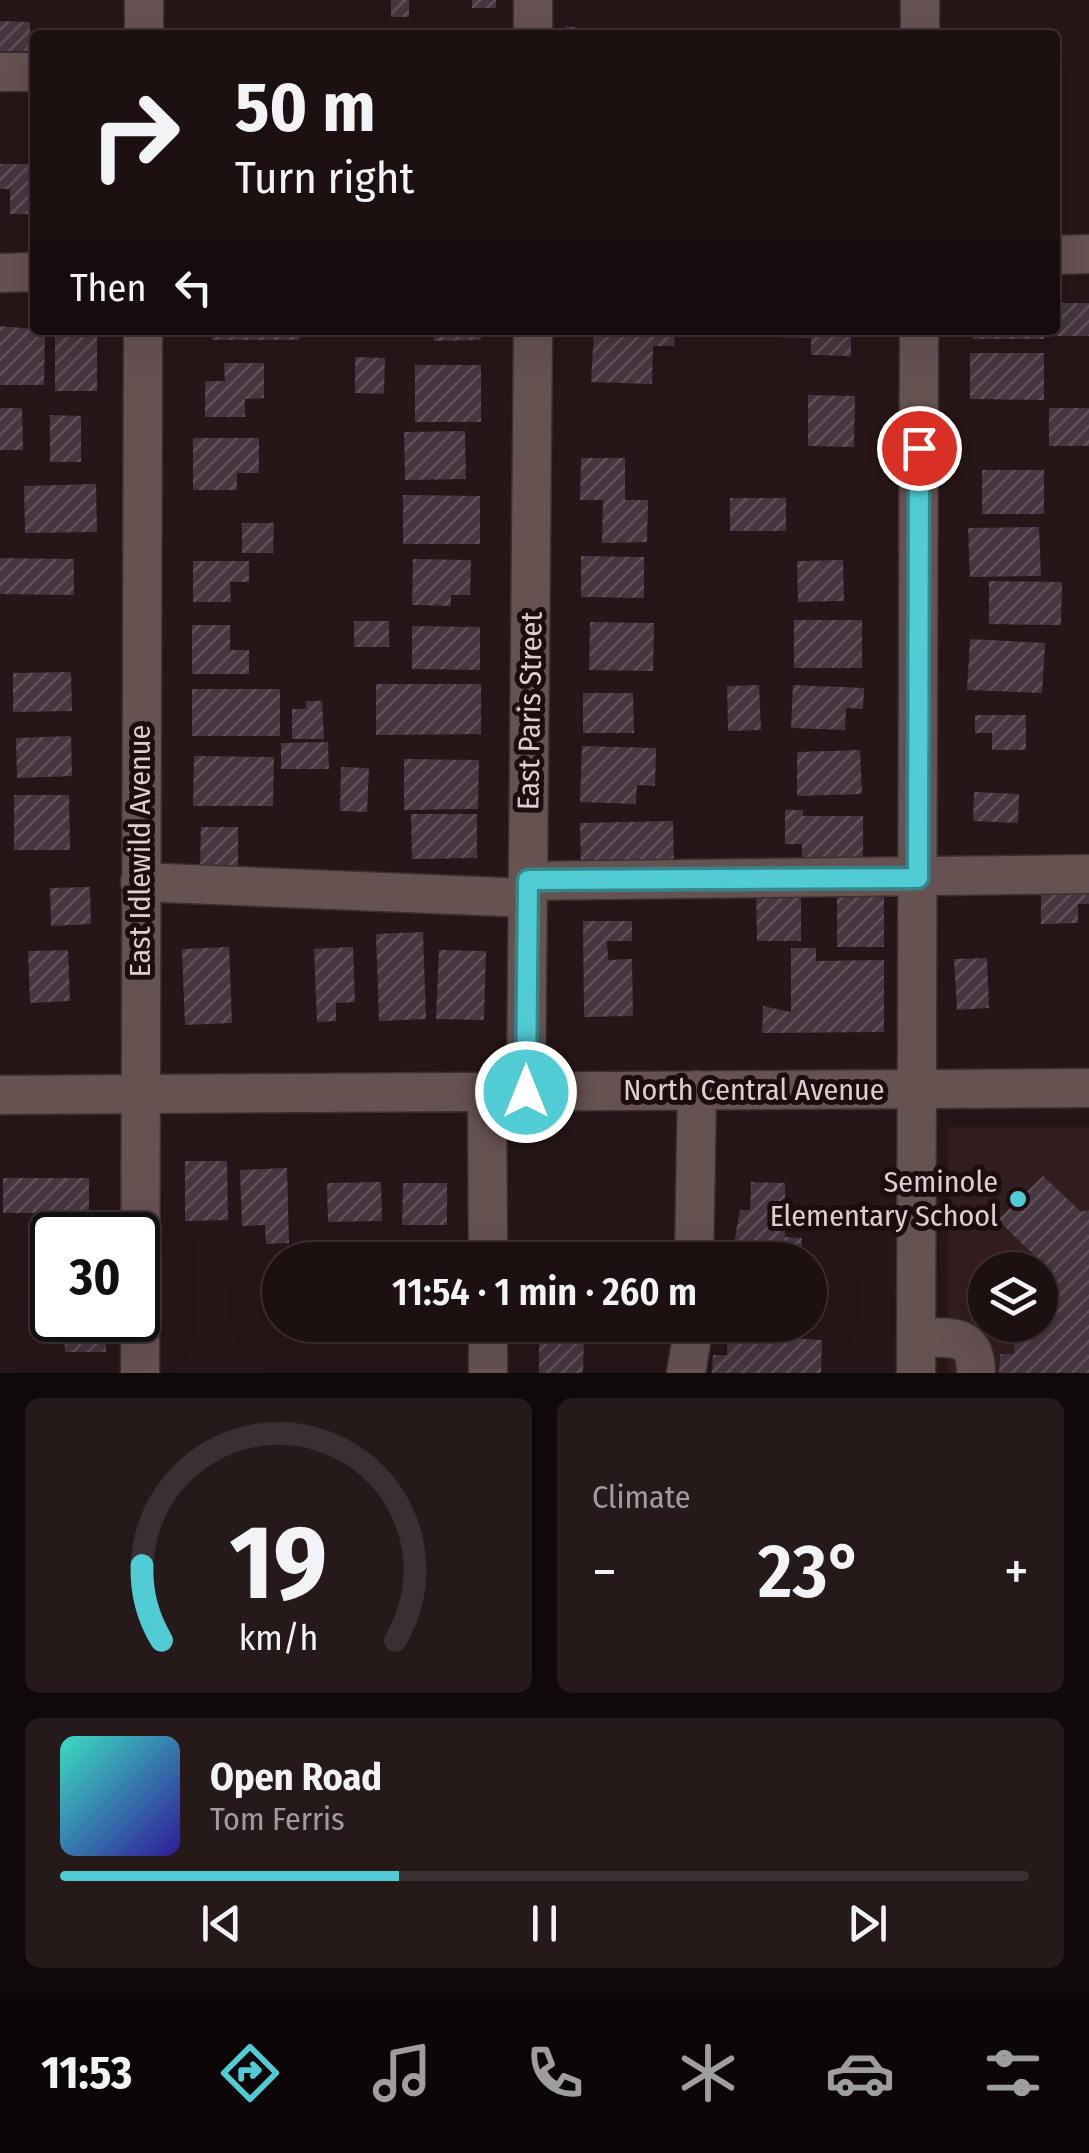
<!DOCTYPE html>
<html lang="en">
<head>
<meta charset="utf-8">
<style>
	:root { --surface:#1d1011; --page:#25191a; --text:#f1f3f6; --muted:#a09d9f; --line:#3b3031; --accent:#51ccd5 }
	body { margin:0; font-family:"Fira Sans Condensed",sans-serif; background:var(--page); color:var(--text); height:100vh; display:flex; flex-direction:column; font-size:38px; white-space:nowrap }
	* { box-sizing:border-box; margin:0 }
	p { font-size:32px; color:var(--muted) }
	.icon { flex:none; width:55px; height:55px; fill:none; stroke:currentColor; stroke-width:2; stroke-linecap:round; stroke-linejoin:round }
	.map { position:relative; height:1373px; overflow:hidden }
	.drawer { display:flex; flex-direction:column; gap:25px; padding:25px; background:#100909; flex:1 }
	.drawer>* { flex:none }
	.guide { position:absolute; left:30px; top:30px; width:1030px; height:305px; border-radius:10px; box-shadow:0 10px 40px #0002,0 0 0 2px var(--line); background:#1d1011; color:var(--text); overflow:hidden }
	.tools { position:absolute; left:968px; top:1252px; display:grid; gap:20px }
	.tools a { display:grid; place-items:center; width:90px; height:90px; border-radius:50%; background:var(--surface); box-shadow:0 10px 40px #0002,0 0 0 2px var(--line); font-size:50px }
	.speed { position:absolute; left:30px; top:1212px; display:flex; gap:20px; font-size:50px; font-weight:700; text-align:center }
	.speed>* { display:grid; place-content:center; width:130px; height:130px; border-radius:50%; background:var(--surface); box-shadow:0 10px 40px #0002,0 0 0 2px var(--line); line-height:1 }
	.speed .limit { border:5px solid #111; border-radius:15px; background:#fff; color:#111 }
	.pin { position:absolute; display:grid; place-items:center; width:85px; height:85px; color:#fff; margin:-42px; border:5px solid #fff; border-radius:50%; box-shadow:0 2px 10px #0007 }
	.me { position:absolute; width:110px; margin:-55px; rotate:0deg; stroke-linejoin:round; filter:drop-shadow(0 0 8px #0008) }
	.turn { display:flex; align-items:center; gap:35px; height:210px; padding:0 40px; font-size:45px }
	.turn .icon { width:130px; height:130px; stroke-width:2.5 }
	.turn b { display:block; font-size:70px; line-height:85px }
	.then { display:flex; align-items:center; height:95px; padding:0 40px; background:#0003; gap:20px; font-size:38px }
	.big { font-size:75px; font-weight:600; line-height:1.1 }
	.drawer .widget { flex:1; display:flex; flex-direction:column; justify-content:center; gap:15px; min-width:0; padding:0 35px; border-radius:15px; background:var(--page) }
	.drawer .dial { align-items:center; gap:0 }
	.dial svg { height:260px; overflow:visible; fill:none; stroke:var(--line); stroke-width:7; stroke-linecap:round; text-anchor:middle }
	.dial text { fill:var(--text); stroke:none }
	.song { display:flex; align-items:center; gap:30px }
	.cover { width:120px; height:120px; border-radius:15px; background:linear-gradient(135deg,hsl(170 70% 55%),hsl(250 70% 35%)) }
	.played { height:10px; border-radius:5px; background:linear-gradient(90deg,var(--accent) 35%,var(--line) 35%) }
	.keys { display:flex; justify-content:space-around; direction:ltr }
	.heat { display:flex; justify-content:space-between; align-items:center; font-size:55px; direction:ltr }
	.drawer .tiles { flex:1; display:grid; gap:25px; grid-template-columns:1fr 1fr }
	.widget:last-child { grid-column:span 2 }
	.trip { position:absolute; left:262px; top:1242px; width:565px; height:100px; border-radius:50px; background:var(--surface); box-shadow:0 10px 40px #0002,0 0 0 2px var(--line); font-weight:600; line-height:100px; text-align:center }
	.tabs { display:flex; height:160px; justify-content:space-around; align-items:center; background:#0c0607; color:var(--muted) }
	.tabs .icon { width:70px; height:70px }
	.tabs .active { color:var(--accent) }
	.tabs b { font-size:45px; color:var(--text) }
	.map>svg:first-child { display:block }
</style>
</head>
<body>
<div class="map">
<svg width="1089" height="1373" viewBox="0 0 1089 1373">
	<defs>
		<pattern id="building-hatch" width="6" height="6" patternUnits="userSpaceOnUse" patternTransform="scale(2.5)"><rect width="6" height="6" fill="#463640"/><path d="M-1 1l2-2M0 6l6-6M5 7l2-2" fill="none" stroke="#60525b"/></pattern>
	</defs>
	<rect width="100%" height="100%" fill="#271617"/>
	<path fill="#341d1f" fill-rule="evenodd" d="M 948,1127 L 1089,1127 L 1089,1373 L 948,1373 ZM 985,1270 L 1040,1270 L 1040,1325 L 985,1325 Z"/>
	<path fill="url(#building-hatch)" d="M 391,0 L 409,0 L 409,17 L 391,17 Z
		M 472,0 L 496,0 L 496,8 L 472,8 Z
		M 0,21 L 30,22 L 30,51 L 0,51 Z
		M 566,26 L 600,31 L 599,35 L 565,35 Z
		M 374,29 L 408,29 L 408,35 L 374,35 Z
		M 0,164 L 35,164 L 35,214 L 10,214 L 10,189 L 0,189 Z
		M 1057,303 L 1089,303 L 1089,336 L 1057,336 Z
		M 0,326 L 45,330 L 44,385 L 0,385 Z
		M 55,330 L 97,330 L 97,391 L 55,391 Z
		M 212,330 L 299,330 L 299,340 L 212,340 Z
		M 433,330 L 481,330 L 481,340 L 434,341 Z
		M 594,330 L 675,330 L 674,346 L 653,346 L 652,384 L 591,382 Z
		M 772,330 L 851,330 L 851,356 L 811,355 L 811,338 L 772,337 Z
		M 973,330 L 1044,330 L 1044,339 L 973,339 Z
		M 970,353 L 1044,353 L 1044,400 L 970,399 Z
		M 355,357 L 385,358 L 384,394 L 355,393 Z
		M 224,363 L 264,363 L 264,398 L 245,399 L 245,417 L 205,417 L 205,381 L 225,381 Z
		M 415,365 L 481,365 L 481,422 L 415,422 Z
		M 808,395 L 855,396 L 854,447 L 808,446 Z
		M 0,408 L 22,408 L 23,450 L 0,450 Z
		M 1049,408 L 1089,408 L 1089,446 L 1049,446 Z
		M 50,415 L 81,416 L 81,462 L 50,462 Z
		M 465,431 L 466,479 L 405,480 L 404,432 Z
		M 193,438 L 259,438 L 259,473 L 237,473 L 237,490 L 193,490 Z
		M 581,458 L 625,458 L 625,500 L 648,500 L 647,542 L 602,543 L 603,500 L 580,500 Z
		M 982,470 L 1044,470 L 1044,514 L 982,514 Z
		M 96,484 L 97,532 L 25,533 L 24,486 Z
		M 403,495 L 480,496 L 480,544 L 403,544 Z
		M 730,498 L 786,498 L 786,531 L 730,531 Z
		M 242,523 L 274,523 L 273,553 L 242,553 Z
		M 1039,527 L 1041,576 L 970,577 L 968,528 Z
		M 581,556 L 644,557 L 644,598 L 581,597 Z
		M 0,558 L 74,559 L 74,595 L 0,594 Z
		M 413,559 L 471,560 L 470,595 L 451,595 L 451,606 L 412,605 Z
		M 843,560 L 844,601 L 798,602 L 797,561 Z
		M 193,561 L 249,561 L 249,582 L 230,582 L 231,602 L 193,602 Z
		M 989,581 L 1062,582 L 1061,625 L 989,624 Z
		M 794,620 L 862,620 L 862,668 L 794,668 Z
		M 354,621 L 389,621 L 389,647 L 354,647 Z
		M 590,622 L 654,623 L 653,671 L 589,670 Z
		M 192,625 L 230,625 L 230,650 L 249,650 L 249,674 L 192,674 Z
		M 412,626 L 480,627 L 480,670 L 412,669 Z
		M 970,639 L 1045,643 L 1042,693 L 967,690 Z
		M 71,672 L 72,711 L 13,712 L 13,673 Z
		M 376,684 L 481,684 L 481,734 L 376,735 Z
		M 759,685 L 761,730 L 728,731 L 727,686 Z
		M 793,685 L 864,688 L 863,709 L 846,708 L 845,730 L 791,728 Z
		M 192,689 L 280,689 L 280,736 L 192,736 Z
		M 583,693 L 633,693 L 634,733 L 583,733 Z
		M 306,701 L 322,701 L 324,739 L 292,739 L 292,709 L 306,709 Z
		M 975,715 L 1026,715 L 1026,750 L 992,750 L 992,733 L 975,733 Z
		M 71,736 L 72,776 L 17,778 L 16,738 Z
		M 328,742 L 329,769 L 281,769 L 281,743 Z
		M 582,746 L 656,748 L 655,786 L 637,785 L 636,804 L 580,802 Z
		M 860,750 L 862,794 L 797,796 L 797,752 Z
		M 194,756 L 274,757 L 273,806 L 193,806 Z
		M 404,759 L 479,760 L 478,809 L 404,810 Z
		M 341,767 L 369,768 L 367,812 L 340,811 Z
		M 974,792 L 1019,794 L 1018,823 L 973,821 Z
		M 14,795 L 69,795 L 70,850 L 14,850 Z
		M 785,810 L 803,810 L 803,816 L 863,816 L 863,860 L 802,860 L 802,844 L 785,844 Z
		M 411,814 L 477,814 L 477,858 L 412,859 Z
		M 673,821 L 674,868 L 581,870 L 580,823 Z
		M 201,827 L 238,827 L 238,866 L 200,866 Z
		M 1041,885 L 1089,885 L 1089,904 L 1078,904 L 1078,923 L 1041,924 Z
		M 90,887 L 91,924 L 51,926 L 50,888 Z
		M 756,887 L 801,887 L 801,941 L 757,941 Z
		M 837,888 L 884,889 L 884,947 L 837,947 Z
		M 583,921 L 632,921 L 632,941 L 607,941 L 608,960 L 632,959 L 633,1016 L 584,1017 Z
		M 423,932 L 426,1019 L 379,1021 L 376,934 Z
		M 229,947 L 232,1023 L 185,1025 L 182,949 Z
		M 353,947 L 355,1002 L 336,1003 L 336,1021 L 317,1022 L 314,949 Z
		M 791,948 L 816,948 L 816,961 L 884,960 L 884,1032 L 762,1033 L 763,1006 L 791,1012 Z
		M 68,950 L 70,1001 L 30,1003 L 28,951 Z
		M 439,950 L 486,951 L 484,1020 L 436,1019 Z
		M 987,958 L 989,1008 L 957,1010 L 954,959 Z
		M 185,1161 L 227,1161 L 228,1220 L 185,1221 Z
		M 287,1168 L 289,1243 L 266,1244 L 265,1225 L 242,1226 L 240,1170 Z
		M 1043,1176 L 1081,1212 L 1089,1210 L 1089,1373 L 999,1373 L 1000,1354 L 1014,1354 L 1015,1325 L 1040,1325 L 1040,1270 L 1035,1270 L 1041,1262 L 998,1220 Z
		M 3,1178 L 89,1178 L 89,1231 L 46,1231 L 46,1213 L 3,1213 Z
		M 381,1182 L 382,1221 L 328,1222 L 327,1183 Z
		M 751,1182 L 785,1183 L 785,1237 L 802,1238 L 802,1260 L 731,1260 L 740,1210 L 750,1210 Z
		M 403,1183 L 447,1183 L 447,1225 L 402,1225 Z
		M 64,1320 L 106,1320 L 106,1352 L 65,1352 Z
		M 728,1325 L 802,1325 L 802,1339 L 822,1340 L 821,1373 L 712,1373 L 713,1355 L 727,1355 Z
		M 539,1334 L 584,1334 L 583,1373 L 539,1373 Z"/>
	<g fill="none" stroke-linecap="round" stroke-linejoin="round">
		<g stroke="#3c3031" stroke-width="41">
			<path id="minor" d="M 533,0 L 533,35
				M 144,35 L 144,0
				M 920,35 L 920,0
				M 0,72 L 35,72
				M 1055,255 L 1089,254
				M 0,273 L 35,272
				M 528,881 L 1089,874
				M 140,882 L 527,898
				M 487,1092 L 488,1260
				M 526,1092 L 533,330
				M 0,1095 L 1089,1088
				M 694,1260 L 697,1090
				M 488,1325 L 488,1373
				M 916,1338 C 949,1338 976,1331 976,1373
				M 140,1373 L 143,330
				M 686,1373 L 694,1325
				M 916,1373 L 919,330"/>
		</g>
		<use href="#minor" stroke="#675252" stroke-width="38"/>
	</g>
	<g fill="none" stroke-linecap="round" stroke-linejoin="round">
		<g stroke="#35858a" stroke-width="25">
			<path id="route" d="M 526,1092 L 528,880 L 918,878 L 919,448"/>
		</g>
		<use href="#route" stroke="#51ccd5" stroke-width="18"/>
	</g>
	<circle fill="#51ccd5" stroke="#1d0d0e" stroke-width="4" cx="1018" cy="1199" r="10"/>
	<g text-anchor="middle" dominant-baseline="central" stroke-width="10" stroke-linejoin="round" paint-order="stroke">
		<g font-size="30" fill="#dbcfcf" stroke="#1d0d0e">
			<text transform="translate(530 711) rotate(-89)">East Paris Street</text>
			<text transform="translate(140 851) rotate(-90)">East Idlewild Avenue</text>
			<text x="754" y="1090">North Central Avenue</text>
		</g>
		<g font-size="30" fill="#dbcfcf" stroke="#1d0d0e" text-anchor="end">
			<text x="998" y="1182">Seminole<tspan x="998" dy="34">Elementary School</tspan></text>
		</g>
	</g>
</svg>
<div class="tools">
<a><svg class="icon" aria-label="layers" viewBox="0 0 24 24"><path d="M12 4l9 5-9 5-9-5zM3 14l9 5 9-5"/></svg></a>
</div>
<div class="speed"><div class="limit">30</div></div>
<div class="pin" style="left:919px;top:448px;background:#d93025"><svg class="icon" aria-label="arrive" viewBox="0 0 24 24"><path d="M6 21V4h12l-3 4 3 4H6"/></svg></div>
<svg class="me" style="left:526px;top:1092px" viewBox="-20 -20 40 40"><circle r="17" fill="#51ccd5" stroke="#fff" stroke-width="3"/><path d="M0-11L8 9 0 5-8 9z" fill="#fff"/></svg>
<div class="trip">11:54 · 1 min · 260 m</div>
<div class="guide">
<div class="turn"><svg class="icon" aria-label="right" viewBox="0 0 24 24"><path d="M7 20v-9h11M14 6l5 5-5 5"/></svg><div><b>50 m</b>Turn right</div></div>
<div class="then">Then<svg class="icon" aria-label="left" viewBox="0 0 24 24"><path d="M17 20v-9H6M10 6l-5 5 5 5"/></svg></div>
</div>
</div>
<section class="drawer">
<div class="tiles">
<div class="widget dial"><svg viewBox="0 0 100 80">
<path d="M14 69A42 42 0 1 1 86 69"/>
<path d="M14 69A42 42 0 0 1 8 46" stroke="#51ccd5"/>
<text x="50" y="56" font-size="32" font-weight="700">19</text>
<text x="50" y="72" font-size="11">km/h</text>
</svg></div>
<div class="widget"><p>Climate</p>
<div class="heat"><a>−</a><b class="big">23°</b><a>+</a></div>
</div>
<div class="widget">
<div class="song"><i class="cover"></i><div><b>Open Road</b><p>Tom Ferris</p></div></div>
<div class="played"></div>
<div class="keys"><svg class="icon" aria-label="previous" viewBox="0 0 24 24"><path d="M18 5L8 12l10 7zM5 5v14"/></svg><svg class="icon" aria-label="pause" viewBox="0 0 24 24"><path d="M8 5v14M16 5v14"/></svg><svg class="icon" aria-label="next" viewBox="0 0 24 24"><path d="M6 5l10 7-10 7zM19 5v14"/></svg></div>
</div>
</div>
</section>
<nav class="tabs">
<b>11:53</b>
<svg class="icon active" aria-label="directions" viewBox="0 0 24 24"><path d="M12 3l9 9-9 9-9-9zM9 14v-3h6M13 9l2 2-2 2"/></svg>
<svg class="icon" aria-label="music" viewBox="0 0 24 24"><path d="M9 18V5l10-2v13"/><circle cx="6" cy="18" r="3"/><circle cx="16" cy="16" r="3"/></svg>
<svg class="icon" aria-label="phone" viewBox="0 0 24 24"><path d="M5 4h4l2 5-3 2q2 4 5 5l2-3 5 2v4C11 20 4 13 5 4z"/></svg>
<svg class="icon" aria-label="climate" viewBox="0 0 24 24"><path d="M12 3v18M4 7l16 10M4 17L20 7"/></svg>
<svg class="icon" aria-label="car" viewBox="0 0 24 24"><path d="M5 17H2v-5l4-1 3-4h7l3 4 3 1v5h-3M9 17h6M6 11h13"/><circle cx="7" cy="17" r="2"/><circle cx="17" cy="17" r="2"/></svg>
<svg class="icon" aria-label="filters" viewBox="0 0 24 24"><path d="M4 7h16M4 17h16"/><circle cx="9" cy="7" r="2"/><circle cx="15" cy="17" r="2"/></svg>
</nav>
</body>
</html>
